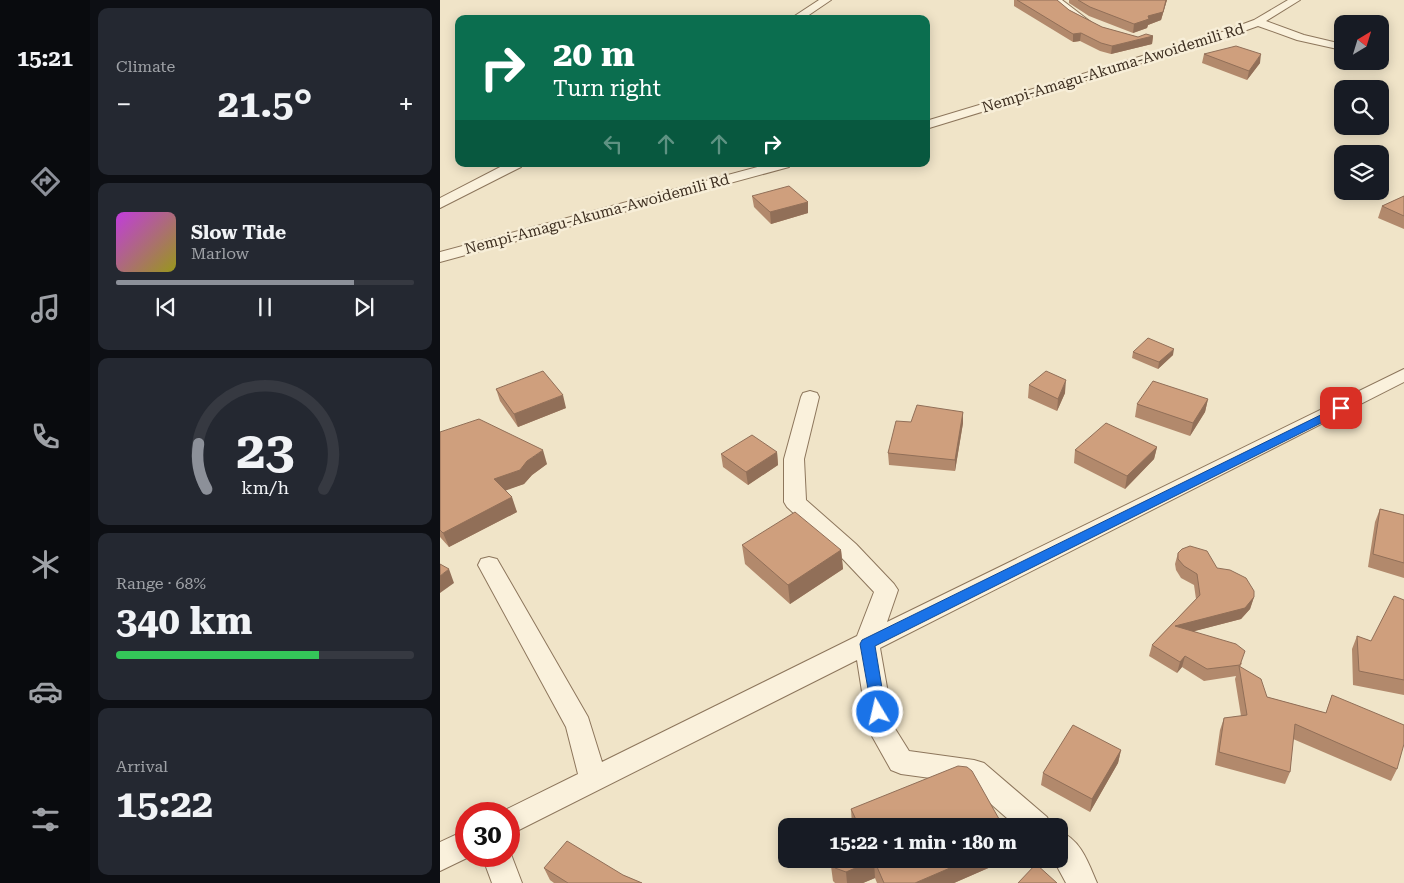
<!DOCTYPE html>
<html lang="en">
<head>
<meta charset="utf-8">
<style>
	:root { --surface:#171b24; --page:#242831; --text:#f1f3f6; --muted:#9ea1a6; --line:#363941; --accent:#8c9099 }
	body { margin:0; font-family:"Roboto Serif",serif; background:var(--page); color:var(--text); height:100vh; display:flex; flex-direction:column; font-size:19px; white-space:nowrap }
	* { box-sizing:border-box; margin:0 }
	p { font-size:16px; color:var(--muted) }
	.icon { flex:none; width:28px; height:28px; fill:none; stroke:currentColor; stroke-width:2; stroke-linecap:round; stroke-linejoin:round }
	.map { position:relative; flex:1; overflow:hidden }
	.sheet { display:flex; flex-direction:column; gap:8px; padding:8px; background:#0d0f14; width:350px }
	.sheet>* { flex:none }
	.hud { position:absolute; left:15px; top:15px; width:475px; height:152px; border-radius:10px; box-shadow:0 2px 12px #0003; background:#0b6e4f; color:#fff; overflow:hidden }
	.needle { width:32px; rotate:38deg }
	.fabs { position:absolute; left:894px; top:15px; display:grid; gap:10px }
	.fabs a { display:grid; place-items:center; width:55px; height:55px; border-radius:10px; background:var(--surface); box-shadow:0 2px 12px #0003; font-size:25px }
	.speed { position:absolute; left:15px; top:802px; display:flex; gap:10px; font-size:25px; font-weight:700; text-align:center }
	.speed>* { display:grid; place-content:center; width:65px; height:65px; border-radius:50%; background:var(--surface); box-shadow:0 2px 12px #0003; line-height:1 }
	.speed .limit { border:8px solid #d22; background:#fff; color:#111 }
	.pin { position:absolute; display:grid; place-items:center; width:42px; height:42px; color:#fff; margin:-21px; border-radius:10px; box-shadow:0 2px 8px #0006 }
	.me { position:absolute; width:55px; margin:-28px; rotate:351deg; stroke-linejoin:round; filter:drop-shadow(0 0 4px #0008) }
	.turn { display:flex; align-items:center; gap:18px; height:105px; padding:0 15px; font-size:22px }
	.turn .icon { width:65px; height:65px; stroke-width:2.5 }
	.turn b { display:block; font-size:35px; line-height:42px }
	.lanes { display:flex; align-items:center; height:48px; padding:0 15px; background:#0003; justify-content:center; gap:25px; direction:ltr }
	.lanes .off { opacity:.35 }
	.big { font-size:38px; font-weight:700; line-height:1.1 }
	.sheet .widget { flex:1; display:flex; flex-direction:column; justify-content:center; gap:8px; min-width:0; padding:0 18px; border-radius:10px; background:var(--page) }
	.sheet .dial { align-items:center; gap:0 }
	.dial svg { height:130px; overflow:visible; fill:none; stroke:var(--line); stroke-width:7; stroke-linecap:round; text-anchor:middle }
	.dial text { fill:var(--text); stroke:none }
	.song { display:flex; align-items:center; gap:15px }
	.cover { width:60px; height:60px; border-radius:8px; background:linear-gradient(135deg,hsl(290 70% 55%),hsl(60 70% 35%)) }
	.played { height:5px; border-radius:2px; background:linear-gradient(90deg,var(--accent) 80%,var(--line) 80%) }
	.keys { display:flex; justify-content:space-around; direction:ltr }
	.heat { display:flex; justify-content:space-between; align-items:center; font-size:28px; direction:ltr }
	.charge { height:8px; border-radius:4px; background:linear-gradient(90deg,#34c759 68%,var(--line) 0) }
	.trip { position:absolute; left:338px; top:818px; width:290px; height:50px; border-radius:10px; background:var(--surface); box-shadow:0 2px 12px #0003; font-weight:700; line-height:50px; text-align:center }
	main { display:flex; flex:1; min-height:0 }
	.dock { display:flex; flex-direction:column; width:90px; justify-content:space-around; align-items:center; background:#090b0e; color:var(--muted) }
	.dock .icon { width:35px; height:35px }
	.dock .selected { color:var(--accent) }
	.dock b { font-size:22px; color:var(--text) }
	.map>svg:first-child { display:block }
</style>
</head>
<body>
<main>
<nav class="dock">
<b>15:21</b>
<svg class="icon selected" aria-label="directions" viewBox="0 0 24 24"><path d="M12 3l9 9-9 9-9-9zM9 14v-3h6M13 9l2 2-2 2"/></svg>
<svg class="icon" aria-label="music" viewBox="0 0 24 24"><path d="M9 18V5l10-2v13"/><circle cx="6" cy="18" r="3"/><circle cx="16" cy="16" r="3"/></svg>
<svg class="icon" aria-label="phone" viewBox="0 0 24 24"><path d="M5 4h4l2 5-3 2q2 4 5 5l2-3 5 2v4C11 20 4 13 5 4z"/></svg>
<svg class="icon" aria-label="climate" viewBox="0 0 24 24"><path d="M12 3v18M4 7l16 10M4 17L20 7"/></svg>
<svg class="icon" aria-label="car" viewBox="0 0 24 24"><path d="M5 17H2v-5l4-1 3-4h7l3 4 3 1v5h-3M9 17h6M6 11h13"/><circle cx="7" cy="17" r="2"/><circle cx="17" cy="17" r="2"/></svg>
<svg class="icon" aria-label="filters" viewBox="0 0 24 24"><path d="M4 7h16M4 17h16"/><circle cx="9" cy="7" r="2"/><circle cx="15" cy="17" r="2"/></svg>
</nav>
<section class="sheet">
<div class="widget"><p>Climate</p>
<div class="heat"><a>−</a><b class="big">21.5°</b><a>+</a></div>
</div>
<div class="widget">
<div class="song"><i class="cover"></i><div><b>Slow Tide</b><p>Marlow</p></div></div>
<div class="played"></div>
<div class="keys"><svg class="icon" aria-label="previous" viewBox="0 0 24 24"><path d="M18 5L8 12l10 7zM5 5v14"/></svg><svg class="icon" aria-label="pause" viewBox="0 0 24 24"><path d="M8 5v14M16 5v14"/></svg><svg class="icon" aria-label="next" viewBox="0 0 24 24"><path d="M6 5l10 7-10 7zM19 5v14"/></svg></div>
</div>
<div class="widget dial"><svg viewBox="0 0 100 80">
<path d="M14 69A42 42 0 1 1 86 69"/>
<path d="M14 69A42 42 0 0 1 9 41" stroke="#8c9099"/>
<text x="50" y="56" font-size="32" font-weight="700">23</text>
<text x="50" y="72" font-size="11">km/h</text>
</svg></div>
<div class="widget"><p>Range · 68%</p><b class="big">340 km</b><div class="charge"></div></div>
<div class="widget"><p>Arrival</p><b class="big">15:22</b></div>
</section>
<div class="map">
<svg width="964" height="883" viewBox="0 0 964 883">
	<rect width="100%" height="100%" fill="#f0e4c8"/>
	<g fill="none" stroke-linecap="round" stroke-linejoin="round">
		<g stroke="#8d765c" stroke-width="2">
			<path id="minor" d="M 379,0 L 391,0 L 363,19 L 350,19 Z
				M 611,0 L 622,0 L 652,23 L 647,26 L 630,18 Z
				M 848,0 L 860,0 L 826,21 L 864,35 L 902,44 L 902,50 L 857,40 L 818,26 L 790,36 L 486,129 L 486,121 L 782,32 L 814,20 Z
				M 66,164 L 83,164 L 81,167 L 0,208 L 0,198 Z
				M 329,164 L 351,164 L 349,167 L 0,262 L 0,252 Z
				M 964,369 L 964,382 L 440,648 L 454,727 L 469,751 L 534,760 L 544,763 L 607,817 L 611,826 L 576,826 L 527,783 L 461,774 L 451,770 L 428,729 L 417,660 L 69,835 L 69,814 L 59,813 L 138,774 L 126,727 L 38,565 L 41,559 L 49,557 L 57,559 L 148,717 L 162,762 L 417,636 L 434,592 L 400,556 L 347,507 L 344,502 L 344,459 L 361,397 L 363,393 L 370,391 L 377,393 L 379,397 L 364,459 L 366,500 L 416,544 L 454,584 L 458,590 L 447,622 Z
				M 26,830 L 26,856 L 31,856 L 0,871 L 0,842 Z
				M 619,831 C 641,840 648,862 657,883 L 626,883 L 613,859 L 619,859 Z
				M 69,849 L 82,883 L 52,883 L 42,856 L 69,856 Z"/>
		</g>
		<use href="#minor" fill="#faf1dc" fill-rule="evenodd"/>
	</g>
	<path fill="#b2896c" d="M 574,0 L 617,0 L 629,10 L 662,27 L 698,37 L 713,36 L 712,44 L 671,54 L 660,51 L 640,41 L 633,42 L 574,6 Z
		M 629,0 L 727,0 L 721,20 L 708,25 L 707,28 L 693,33 L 649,16 L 629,3 Z
		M 764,54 L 820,63 L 807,80 L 762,63 Z
		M 312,196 L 368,202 L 368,213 L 331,224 L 314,207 Z
		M 964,196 L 964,229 L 938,218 L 942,206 Z
		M 693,352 L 733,355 L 718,369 L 692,358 Z
		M 589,385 L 625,393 L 617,411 L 588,398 Z
		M 56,389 L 126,408 L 78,427 L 60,401 Z
		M 768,399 L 765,412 L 750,436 L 695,417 L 697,404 Z
		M 523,412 L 523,423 L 515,471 L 449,465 L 448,453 L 471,422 Z
		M 0,432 L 107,464 L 92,475 L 84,484 L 65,490 L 77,512 L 9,547 L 0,537 Z
		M 717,447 L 714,459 L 685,489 L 634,463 L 635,450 Z
		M 337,452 L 338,465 L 308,485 L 283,467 L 281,454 Z
		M 940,509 L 964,515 L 964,578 L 928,567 L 935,522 Z
		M 302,545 L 401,550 L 403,569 L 350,604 L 305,564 Z
		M 738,553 L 777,568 L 814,597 L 810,609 L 801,619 L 754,631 L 802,663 L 800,667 L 827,697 L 886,713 L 892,695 L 957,769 L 951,781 L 853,739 L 850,772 L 845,784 L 775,765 L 780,730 L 784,718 L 801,716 L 795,679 L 796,676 L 764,681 L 742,667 L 737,673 L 709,656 L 712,645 L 756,599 L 754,585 L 741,578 L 736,570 L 735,564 Z
		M 964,600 L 964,695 L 913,685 L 912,649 L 917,636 L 931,641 Z
		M 681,750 L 678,763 L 650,812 L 601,785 L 603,773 Z
		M 411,809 L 563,826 L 412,826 Z
		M 390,859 L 569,859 L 514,883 L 437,883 L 435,878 L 423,883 L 395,883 L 393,881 Z
		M 104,868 L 183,875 L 202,883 L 114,883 L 110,880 Z"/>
	<path fill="#916f58" d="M 726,0 L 727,0 L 726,3 L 721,20 L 708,25 L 707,28 L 693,33 L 694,24 Z
		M 641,33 L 640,41 L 633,42 L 633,34 Z
		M 713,36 L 712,44 L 671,54 L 672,46 Z
		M 821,54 L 820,63 L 807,80 L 809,71 Z
		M 368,202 L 368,213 L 331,224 L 330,212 Z
		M 734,349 L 733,355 L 718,369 L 719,362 Z
		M 626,380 L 625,393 L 617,411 L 618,399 Z
		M 123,395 L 126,408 L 78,427 L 74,414 Z
		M 768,399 L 765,412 L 750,436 L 753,423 Z
		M 523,412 L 523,423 L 515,471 L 515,460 Z
		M 717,447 L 714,459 L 685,489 L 687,476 Z
		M 103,450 L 107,464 L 92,475 L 84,484 L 59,493 L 54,479 L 87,461 Z
		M 337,452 L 338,465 L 308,485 L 306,472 Z
		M 72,497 L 77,512 L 9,547 L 3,533 Z
		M 401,550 L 403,569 L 350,604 L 348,585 Z
		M 9,569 L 14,583 L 0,593 L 0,576 Z
		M 814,597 L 810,609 L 801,619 L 732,637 L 735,626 Z
		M 745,656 L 742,667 L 737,673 L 740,662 Z
		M 681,750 L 678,763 L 650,812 L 652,799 Z
		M 531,859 L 569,859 L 514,883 L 475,883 Z
		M 434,860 L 435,878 L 423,883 L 407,883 L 406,872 Z"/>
	<path fill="#cf9f7d" stroke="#916f58" d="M 577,0 L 617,0 L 629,10 L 662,27 L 698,37 L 706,34 L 713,36 L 672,46 L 661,43 L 641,33 L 633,34 Z
		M 638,0 L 726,0 L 723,12 L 708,16 L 709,19 L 694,24 L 650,7 Z
		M 796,46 L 821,54 L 809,71 L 764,54 Z
		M 349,186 L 368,202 L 330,212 L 312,196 Z
		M 964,196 L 964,216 L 942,206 Z
		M 708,338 L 734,349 L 719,362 L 693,352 Z
		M 103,371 L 123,395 L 74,414 L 56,389 Z
		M 606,371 L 626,380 L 618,399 L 589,385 Z
		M 713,381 L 768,399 L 753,423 L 697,404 Z
		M 477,405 L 523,412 L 515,460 L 448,453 L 456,421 L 471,422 Z
		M 39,419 L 103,450 L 87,461 L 80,470 L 54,479 L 72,497 L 3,533 L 0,530 L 0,432 Z
		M 666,423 L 717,447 L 687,476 L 635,450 Z
		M 312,435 L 337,452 L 306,472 L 281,454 Z
		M 940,509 L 964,515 L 964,563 L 933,554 Z
		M 355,512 L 401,550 L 348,585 L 302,545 Z
		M 750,546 L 767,551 L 777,568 L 790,570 L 806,578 L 814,591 L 814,597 L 805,608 L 735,626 L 796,644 L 805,651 L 800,665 L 767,669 L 745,656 L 740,662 L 712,645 L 760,595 L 757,574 L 744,566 L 738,559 L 738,553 L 742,549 Z
		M 0,564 L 9,569 L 0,576 Z
		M 954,596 L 964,600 L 964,680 L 919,671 L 917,636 L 931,641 Z
		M 799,666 L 821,679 L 827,697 L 886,713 L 892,695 L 964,725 L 964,744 L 957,769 L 855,724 L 850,772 L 779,752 L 784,718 L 807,715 Z
		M 633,725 L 681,750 L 652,799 L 603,773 Z
		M 518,766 L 527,767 L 532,771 L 563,826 L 419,826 L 411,809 Z
		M 127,841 L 183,875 L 202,883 L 128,883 L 104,868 Z
		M 390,859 L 531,859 L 475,883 L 444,883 L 434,860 L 406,872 L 395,868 L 391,863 Z
		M 596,864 L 617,883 L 578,883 Z"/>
	<path fill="#1a73e8" stroke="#114b97" d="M 901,405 L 905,406 L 906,408 L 905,411 L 435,646 L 446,712 L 444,717 L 438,718 L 433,717 L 420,644 L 422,640 Z"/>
	<g text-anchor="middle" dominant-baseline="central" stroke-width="5" stroke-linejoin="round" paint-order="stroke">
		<g font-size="15" fill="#3d2e20" stroke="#f7eed8">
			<text transform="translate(673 68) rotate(-17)">Nempi-Amagu-Akuma-Awoidemili Rd</text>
			<text transform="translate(157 214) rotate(-15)">Nempi-Amagu-Akuma-Awoidemili Rd</text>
		</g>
	</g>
</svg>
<div class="fabs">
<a><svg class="needle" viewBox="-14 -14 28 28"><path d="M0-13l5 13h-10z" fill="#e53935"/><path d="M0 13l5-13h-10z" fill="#9ea1a6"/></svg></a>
<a><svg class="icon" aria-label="search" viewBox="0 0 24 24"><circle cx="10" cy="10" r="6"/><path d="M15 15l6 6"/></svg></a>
<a><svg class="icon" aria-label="layers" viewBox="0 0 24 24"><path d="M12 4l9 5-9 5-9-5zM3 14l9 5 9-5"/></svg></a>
</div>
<div class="speed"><div class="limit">30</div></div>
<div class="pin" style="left:901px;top:408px;background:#d93025"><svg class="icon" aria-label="arrive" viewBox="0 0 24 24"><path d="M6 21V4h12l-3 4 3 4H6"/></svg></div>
<svg class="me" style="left:438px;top:712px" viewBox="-20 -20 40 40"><circle r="17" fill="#1a73e8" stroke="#fff" stroke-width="3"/><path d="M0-11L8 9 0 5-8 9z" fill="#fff"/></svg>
<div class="trip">15:22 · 1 min · 180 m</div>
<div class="hud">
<div class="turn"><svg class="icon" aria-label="right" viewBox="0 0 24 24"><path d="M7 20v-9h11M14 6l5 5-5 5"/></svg><div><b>20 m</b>Turn right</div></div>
<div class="lanes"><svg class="icon off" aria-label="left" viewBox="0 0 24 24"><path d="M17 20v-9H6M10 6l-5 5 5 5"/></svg><svg class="icon off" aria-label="ahead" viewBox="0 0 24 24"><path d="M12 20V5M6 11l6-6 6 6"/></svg><svg class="icon off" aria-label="ahead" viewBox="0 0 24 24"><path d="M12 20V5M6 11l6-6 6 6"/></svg><svg class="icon" aria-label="right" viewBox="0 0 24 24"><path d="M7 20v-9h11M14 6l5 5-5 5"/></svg></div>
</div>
</div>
</main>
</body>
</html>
